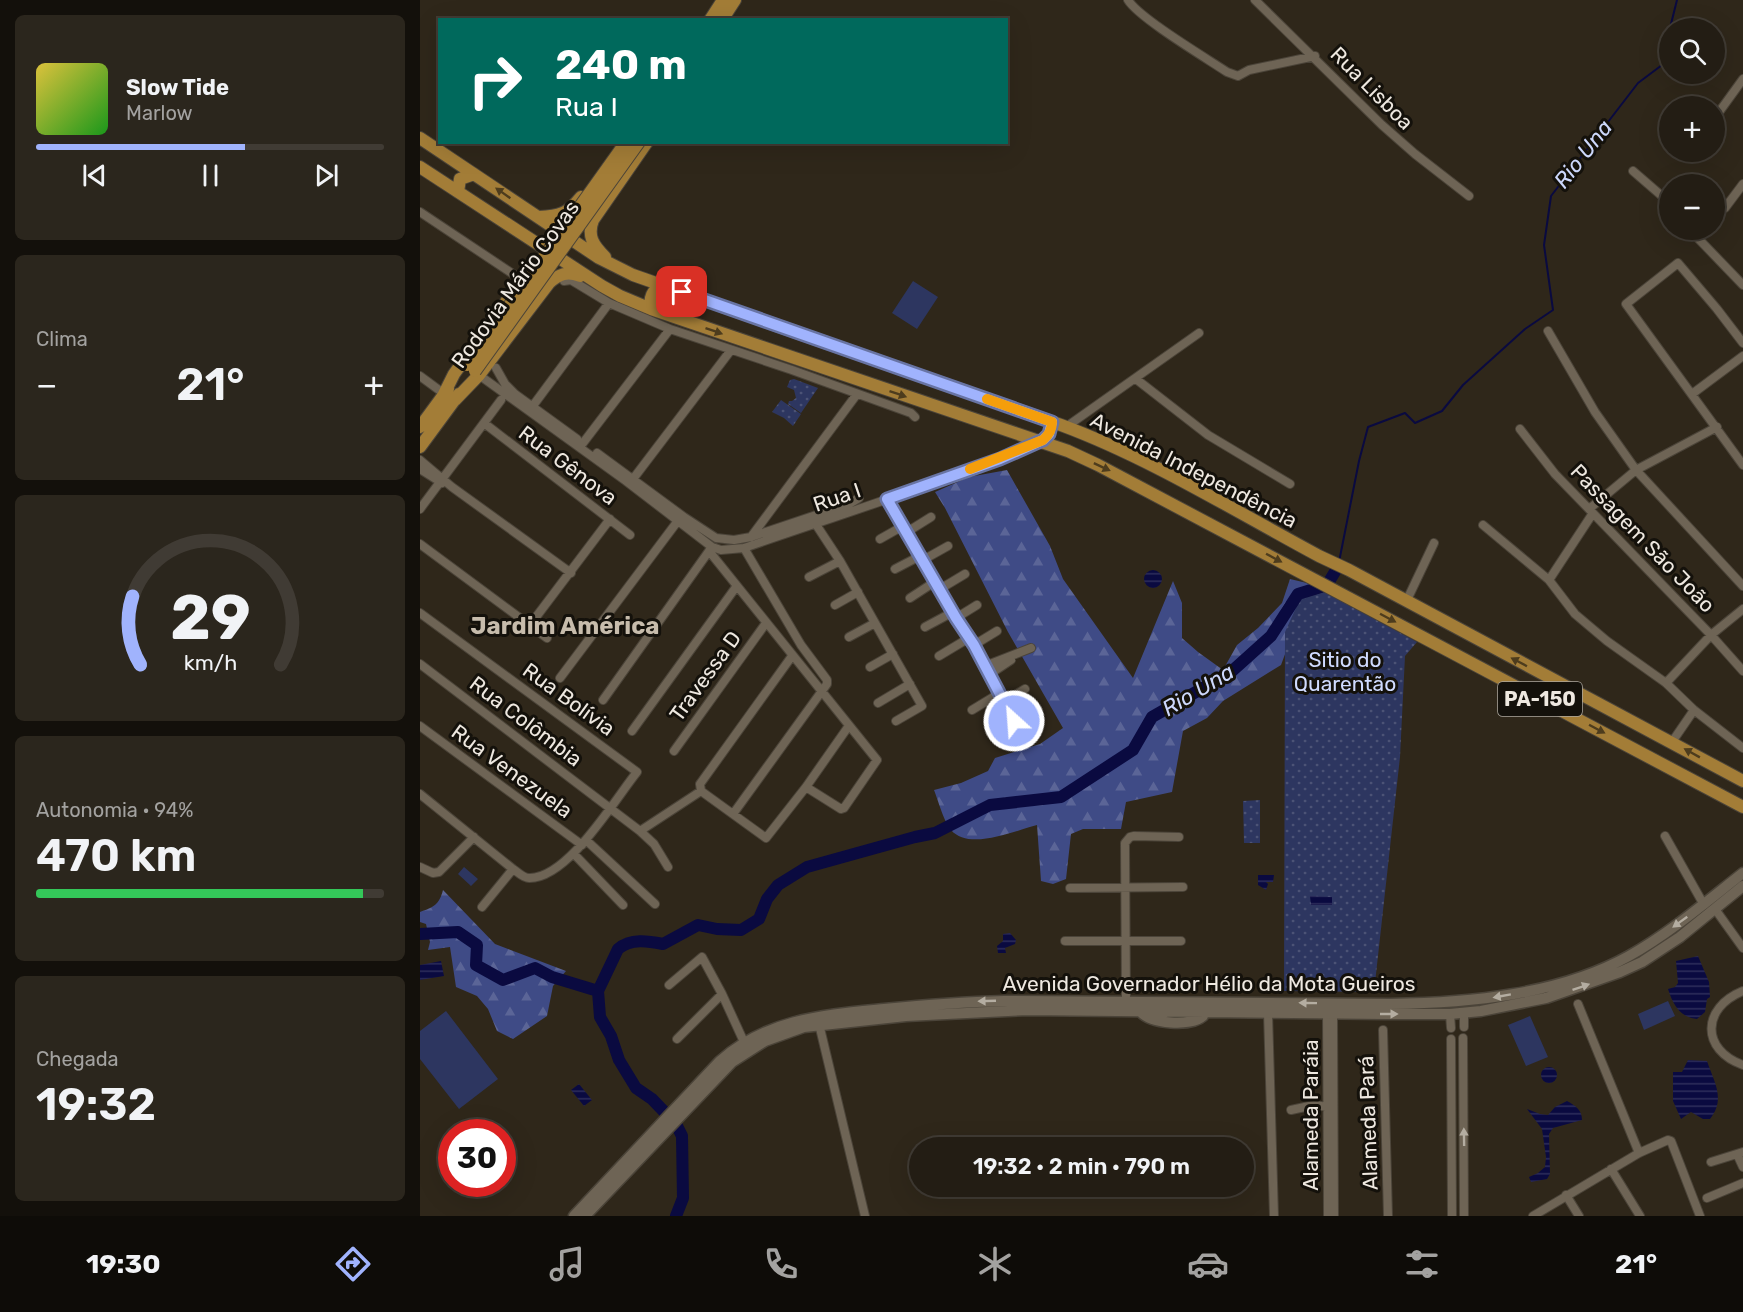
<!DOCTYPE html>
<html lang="pt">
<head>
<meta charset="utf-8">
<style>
	:root { --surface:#231d14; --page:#2b261d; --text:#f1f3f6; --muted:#a3a2a0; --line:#403b34; --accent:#a0b3fd }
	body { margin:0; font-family:Rubik,sans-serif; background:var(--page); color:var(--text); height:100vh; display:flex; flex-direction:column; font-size:22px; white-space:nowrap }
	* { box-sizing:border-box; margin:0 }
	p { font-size:20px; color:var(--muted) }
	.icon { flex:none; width:33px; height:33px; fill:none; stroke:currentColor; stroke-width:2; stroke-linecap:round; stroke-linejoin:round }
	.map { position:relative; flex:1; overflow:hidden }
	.sheet { display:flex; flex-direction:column; gap:15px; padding:15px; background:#13100b; width:420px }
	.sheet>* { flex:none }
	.hud { position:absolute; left:18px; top:18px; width:570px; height:126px; border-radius:0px; box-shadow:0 6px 24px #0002,0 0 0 2px var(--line); background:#00695c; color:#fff; overflow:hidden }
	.controls { position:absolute; left:1239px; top:18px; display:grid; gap:12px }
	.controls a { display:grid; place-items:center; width:66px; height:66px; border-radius:50%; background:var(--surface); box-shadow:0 6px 24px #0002,0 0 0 2px var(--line); font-size:30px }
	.speed { position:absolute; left:18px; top:1119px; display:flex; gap:12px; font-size:30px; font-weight:700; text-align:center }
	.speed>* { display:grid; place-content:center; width:78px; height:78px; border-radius:50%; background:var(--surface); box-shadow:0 6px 24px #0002,0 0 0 2px var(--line); line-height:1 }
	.speed .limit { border:9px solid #d22; background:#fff; color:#111 }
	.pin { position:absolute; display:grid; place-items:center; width:51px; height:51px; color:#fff; margin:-26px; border-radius:12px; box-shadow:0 3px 9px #0006 }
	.me { position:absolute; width:66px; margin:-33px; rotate:334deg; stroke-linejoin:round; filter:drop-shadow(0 0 4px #0008) }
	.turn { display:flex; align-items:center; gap:21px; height:126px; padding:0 18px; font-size:27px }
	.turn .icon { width:78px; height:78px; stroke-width:2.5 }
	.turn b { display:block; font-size:42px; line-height:51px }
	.big { font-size:45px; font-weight:600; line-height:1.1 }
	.sheet .widget { flex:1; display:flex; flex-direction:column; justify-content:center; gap:9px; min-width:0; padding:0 21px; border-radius:9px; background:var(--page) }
	.sheet .dial { align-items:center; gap:0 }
	.dial svg { height:156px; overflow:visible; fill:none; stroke:var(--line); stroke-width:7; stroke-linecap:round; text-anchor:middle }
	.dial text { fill:var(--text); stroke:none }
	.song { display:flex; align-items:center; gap:18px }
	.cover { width:72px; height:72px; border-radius:9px; background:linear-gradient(135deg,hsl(50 70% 55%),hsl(120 70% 35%)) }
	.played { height:6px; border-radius:3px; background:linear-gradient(90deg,var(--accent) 60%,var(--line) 60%) }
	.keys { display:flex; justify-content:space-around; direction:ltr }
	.heat { display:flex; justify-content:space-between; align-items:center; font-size:33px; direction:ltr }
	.charge { height:9px; border-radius:4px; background:linear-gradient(90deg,#34c759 94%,var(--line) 0) }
	.trip { position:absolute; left:489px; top:1137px; width:345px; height:60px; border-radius:30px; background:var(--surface); box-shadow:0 6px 24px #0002,0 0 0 2px var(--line); font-weight:600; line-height:60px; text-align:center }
	.dock { display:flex; height:96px; justify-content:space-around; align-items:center; background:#0e0c08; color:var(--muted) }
	.dock .icon { width:42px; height:42px }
	.dock .on { color:var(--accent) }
	.dock b { font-size:27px; color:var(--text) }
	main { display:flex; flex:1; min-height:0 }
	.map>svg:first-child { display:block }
</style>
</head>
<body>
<main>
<section class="sheet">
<div class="widget">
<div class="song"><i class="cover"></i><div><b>Slow Tide</b><p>Marlow</p></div></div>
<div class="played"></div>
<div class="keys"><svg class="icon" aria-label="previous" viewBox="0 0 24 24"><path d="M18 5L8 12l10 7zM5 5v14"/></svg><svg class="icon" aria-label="pause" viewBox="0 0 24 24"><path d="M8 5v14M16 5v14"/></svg><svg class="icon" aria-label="next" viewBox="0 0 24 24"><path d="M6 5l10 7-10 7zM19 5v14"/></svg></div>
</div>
<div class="widget"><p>Clima</p>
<div class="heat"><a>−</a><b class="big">21°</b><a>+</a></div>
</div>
<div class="widget dial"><svg viewBox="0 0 100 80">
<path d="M14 69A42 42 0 1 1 86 69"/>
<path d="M14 69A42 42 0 0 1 10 34" stroke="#a0b3fd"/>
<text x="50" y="56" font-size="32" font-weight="700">29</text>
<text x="50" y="72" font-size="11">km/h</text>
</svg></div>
<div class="widget"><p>Autonomia · 94%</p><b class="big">470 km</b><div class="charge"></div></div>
<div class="widget"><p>Chegada</p><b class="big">19:32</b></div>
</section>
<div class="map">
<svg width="1323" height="1216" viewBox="0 0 1323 1216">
	<defs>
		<pattern id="forest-firs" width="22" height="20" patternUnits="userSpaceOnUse" patternTransform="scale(1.5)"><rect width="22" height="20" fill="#3f4b86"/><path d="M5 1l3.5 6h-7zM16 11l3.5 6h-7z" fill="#5b6597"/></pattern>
		<pattern id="park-dots" width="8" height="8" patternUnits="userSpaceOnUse" patternTransform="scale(1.5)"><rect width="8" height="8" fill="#2d3660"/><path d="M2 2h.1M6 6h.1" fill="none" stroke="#4c5376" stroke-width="1.8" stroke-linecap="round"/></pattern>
		<pattern id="water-rules" width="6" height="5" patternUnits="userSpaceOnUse" patternTransform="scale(1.5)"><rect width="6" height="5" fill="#0a0a40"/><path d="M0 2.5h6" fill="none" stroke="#2e2e5b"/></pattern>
	</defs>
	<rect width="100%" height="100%" fill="#2f271a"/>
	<path fill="#2d3660" d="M 493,281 L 518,297 L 497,329 L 472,313 Z
		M 44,867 L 58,879 L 51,886 L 38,874 Z
		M 1248,1001 L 1255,1016 L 1224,1030 L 1218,1014 Z
		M 26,1011 L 78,1079 L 39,1109 L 0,1059 L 0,1031 Z
		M 1110,1016 L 1128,1057 L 1106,1066 L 1088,1025 Z"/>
	<path fill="url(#forest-firs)" d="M 587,470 L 630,546 L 643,579 L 713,678 L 753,581 L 762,603 L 762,638 L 778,652 L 803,670 L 817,645 L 838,628 L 862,603 L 870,579 L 891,584 L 861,665 L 803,701 L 787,718 L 763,731 L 752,792 L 706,802 L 701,829 L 663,829 L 651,834 L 646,879 L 633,884 L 621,881 L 617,825 C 594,831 549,851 531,830 C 524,822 518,800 514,790 L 541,783 L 568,771 L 575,758 L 620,744 L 643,728 L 588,632 L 525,508 L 515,492 L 549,477 Z
		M 23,890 L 75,944 L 146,971 L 133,986 L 127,1016 L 93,1039 L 77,1031 L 68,1009 L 57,996 L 36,987 L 30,947 L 8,950 L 10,942 L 6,924 L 0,922 L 0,912 C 14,907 19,905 23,890 Z"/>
	<path fill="url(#park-dots)" d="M 374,379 L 398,388 L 381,413 L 368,404 L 369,401 L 372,401 L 376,398 L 374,390 L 367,387 L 370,380 Z
		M 361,400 L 381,414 L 373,426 L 364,418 L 352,412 Z
		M 904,592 L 997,642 L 985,656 L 980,757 L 954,992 L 864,991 L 865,632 L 880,599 Z
		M 840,800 L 840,843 L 824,843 L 823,801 Z"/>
	<path fill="url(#water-rules)" d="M724 579a9 9 0 1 1 18 0a9 9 0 1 1-18 0Z
		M 854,875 L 853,882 L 846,882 L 848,884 L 846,890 L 838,885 L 838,875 Z
		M 890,896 L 912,897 L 912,905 L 891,905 Z
		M 590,933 L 596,940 L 595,944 L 585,948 L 586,953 L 578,953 L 577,946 L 583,941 L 583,934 Z
		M 1278,956 L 1289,982 L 1290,997 L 1287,999 L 1285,1012 L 1277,1019 C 1259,1017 1253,1004 1248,989 L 1255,987 L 1258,983 L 1256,961 Z
		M 21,961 L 24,976 L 0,980 L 0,965 Z
		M 1268,1060 L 1287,1061 C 1294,1082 1306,1099 1290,1119 L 1283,1119 L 1271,1112 L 1261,1119 L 1253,1101 L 1253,1072 L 1262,1072 Z
		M1121 1075a8 8 0 1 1 16 0a8 8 0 1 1-16 0Z
		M 159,1084 L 172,1100 L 164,1106 L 151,1090 Z
		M 1147,1101 C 1156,1106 1162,1110 1162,1120 L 1133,1128 L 1129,1134 L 1130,1174 L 1127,1179 L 1111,1182 L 1109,1177 L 1118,1173 L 1125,1167 L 1126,1157 L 1122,1129 L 1107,1109 L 1120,1114 L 1128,1115 L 1135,1107 Z"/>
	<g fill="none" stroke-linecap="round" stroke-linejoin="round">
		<path stroke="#0a0a40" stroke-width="2" d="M 1250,28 L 1257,0
			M 919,562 L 939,461 L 948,427 L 985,413 L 995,423 L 1022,411 L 1043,385 L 1105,329 L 1133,310 L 1124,245 L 1131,196 L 1218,83 L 1242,65 L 1250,32"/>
		<path stroke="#0a0a40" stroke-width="12" d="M 0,934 L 38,932 L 57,945 L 56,965 L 83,980 L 115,968 L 132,977 L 178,991 L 198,949 C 211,938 228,941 243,944 L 278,925 L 297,929 L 321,930 L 339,919 L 347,899 L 358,885 L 387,867 L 495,837 L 515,833 L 570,805 L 641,797 L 713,750 L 732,717 L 811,672 L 851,636 L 878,594 L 907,585 L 919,565
			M 178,991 L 180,1017 L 191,1036 L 199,1060 L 216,1088 L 232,1099 L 256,1124 L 262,1136 L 263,1198 L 256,1216"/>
		<g stroke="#4b4439" stroke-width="10">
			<path id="street" d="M 708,0 C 719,18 786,58 807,72 L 818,76 L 829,70 L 895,56
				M 835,0 L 962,125 L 995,154 L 1049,196
				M 1294,119 L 1323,79
				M 1213,171 L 1250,203
				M 1305,208 L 1323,184
				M 0,212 L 102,280
				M 1270,230 L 1323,285
				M 144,281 L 151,280 L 189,303 L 250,329 L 372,370 L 491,413 L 495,417
				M 1128,331 L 1175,412 L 1216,470 L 1323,586
				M 1323,343 L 1297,309 L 1258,263 L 1206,304 L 1323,465
				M 76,368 L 85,384 L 95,394 L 157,439
				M 59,375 L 206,481 L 292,547 L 301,550 L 324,548 C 422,514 523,483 619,441
				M 0,376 L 19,390
				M 716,379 L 788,435 L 870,484
				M 1272,394 L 1323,356
				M 112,407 L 189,303
				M 64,423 L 210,535
				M 646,427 L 779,333
				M 1100,429 L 1135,474 L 1291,635 L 1323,671
				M 163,443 L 250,329
				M 177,453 L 264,517 L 296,538 L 314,540 L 331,537 L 429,504 L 439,498
				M 0,460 L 32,487 L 151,573
				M 0,469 L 22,483
				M 213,479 L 311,350
				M 467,499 L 536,618 L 554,645 L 594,721
				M 0,509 L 81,400
				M 1169,509 L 1216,470 L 1297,427
				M 395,523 L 420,561 L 502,706 L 476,721
				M 1063,525 L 1129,580 L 1155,614 L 1187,641 L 1246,683 L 1274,710 L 1323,748
				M 487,532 L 511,517
				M 331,537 L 437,394
				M 460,539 L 483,526
				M 0,544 L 127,638
				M 292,547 L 289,551 L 457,760 L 424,808 L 421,809 L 386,787
				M 503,560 L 528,546
				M 475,569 L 500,556
				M 389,577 L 420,561
				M 1129,580 L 1173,513
				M 520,589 L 545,574
				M 490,598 L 516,581
				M 986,602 L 1014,543
				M 415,605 L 438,592
				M 0,613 L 217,772 C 195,799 148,879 109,878 C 103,878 98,872 93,869 L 0,794
				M 536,618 L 557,605
				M 110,625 L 190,519
				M 505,627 L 533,612
				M 429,637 L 455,623
				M 554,645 L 577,631
				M 372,656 L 280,784 L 281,791 L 346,838 L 386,787 L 428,727
				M 519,656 L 549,638
				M 0,664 L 220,831 L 234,844 L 248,867
				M 565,666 L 611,648
				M 450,667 L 473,654
				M 570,674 L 591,660
				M 140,678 L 257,522
				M 1246,683 L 1291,635 L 1323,609
				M 183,700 L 289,551
				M 585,701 L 605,689
				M 458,703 L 490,684
				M 552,710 L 580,693
				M 0,726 L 162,845
				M 212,731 L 316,587
				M 1252,742 L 1274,710
				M 254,751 L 346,623
				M 313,814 L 407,684 L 407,680 L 381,645 L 324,548
				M 220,831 L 281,791
				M 1245,836 L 1284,905
				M 166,840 L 235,904
				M 154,854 L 203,905
				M 0,867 L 13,873 L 19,872 L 54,837
				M 650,888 L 763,887
				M 62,907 L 93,869
				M 1295,909 L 1323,948
				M 645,941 L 761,941
				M 249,985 L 282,957 L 302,994 L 324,1042
				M 1323,991 C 1281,1008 1281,1050 1323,1065
				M 706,1002 L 705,843 L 710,837 L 714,836 L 759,837
				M 1158,1004 L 1219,1153
				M 848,1013 L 854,1216
				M 907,1013 L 908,1216
				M 913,1013 L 914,1216
				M 1030,1014 L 1031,1028
				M 399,1024 L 445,1216
				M 1044,1027 L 1044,1013
				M 963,1030 L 968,1216
				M 1043,1038 L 1044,1216
				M 257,1039 L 302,994
				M 1031,1039 L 1032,1216
				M 871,1110 L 894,1105 L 908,1107
				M 1317,1154 L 1323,1167
				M 1291,1162 L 1323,1152
				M 1191,1169 L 1220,1216
				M 1146,1195 L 1159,1216
				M 1287,1198 L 1323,1183
				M 1113,1216 L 1219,1153 L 1248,1140 L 1251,1141 L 1280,1216"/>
		</g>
		<g stroke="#4b4439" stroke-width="13">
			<path id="secondary" d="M 720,1011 C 730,1024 771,1027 783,1016 L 784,1007
				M 154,1216 L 300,1061 C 347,1019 404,1015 464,1009 C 504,1005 544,1002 584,1001 L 970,1004 C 1048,1003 1139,995 1209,956 C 1250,933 1286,902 1323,873
				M 165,1216 L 312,1062 L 345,1041 L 384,1027 L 486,1016 L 608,1010 L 965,1014 L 1030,1014 L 1061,1011 L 1126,998 L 1200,972 L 1222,962 L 1260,937 L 1323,886"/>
		</g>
		<g stroke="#4b4439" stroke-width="14">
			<path id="primary" d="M 290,20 L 303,0
				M 302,20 L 315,0
				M 0,138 L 179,258 L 213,275 L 641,425 C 730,458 815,511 899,556 L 929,570 L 1323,781
				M 0,167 L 182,286 L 200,296 L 231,309 L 648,451 L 678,465 L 1323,807
				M 38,192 L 40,179 L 54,174
				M 119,217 C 140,216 147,214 161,197
				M 185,257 C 173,245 167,236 173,220 L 227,142
				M 231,309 C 229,297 232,291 242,285
				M 24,394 L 34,374 L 88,299
				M 35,400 L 59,375 L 129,283 C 139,274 147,271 160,276
				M 0,427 L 28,389
				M 0,447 L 39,394"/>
		</g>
		<use href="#street" stroke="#6e6455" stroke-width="8"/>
		<use href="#secondary" stroke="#6e6455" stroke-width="10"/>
		<use href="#primary" stroke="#a37d37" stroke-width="12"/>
		<g stroke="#4b4439" stroke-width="14" stroke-linecap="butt">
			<path id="primary-bridge" d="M 47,365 L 206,142
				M 55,371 L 219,142"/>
		</g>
		<use href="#primary-bridge" stroke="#a37d37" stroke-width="12"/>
	</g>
	<defs><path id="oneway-solid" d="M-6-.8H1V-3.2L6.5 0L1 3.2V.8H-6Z" transform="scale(1.5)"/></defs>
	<g fill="#4d3c1d">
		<use href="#oneway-solid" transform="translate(83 193) rotate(-145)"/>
		<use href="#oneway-solid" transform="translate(294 331) rotate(19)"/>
		<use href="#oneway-solid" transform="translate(478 394) rotate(19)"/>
		<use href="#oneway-solid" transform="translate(682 467) rotate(25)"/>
		<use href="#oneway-solid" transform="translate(854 558) rotate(28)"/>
		<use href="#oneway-solid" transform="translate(968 618) rotate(28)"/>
		<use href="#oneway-solid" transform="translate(1099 662) rotate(-152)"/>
		<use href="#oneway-solid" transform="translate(1177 729) rotate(28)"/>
		<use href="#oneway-solid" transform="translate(1272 753) rotate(-151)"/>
	</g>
	<g fill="#b4ada1">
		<use href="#oneway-solid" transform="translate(1260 922) rotate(144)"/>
		<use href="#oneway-solid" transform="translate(1161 987) rotate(-19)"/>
		<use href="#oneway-solid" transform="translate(1082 996) rotate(170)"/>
		<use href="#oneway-solid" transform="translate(567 1001) rotate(178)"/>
		<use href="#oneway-solid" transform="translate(888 1003) rotate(-179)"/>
		<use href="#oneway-solid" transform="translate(969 1014)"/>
		<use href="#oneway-solid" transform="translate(1044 1137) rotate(-91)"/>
	</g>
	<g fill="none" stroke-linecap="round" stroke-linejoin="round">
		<g stroke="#6874a4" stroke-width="15">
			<path id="route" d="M 262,292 L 632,422 L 629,434 L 623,440 L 580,459 L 467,499 L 536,618 L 554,645 L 594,721"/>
		</g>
		<use href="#route" stroke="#a0b3fd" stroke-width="10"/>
		<path stroke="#f59e0b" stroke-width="10" d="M 550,469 L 623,440 C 629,435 632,430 632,422 L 567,399"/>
	</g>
	<g text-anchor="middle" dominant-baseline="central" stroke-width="6" stroke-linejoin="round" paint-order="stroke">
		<rect fill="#14110b" stroke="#ada8a0" stroke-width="1.5" x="1078" y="682" width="84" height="34" rx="4.5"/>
		<g font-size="20" font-weight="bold" fill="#eee8e0">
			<text x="1120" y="699">PA-150</text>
		</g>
		<g font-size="21" fill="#eee8e0" stroke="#14110b">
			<text transform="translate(952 88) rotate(45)">Rua Lisboa</text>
			<text transform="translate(95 284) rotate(-54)">Rodovia Mário Covas</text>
			<text transform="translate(148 465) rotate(37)">Rua Gênova</text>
			<text transform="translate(774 470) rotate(27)">Avenida Independência</text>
			<text transform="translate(417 497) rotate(-19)">Rua I</text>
			<text transform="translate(1223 538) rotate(46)">Passagem São João</text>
			<text transform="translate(285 676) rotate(-54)">Travessa D</text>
			<text transform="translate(149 699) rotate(36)">Rua Bolívia</text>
			<text transform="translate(106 721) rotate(37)">Rua Colômbia</text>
			<text transform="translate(92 771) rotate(36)">Rua Venezuela</text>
			<text x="789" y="983">Avenida Governador Hélio da Mota Gueiros</text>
			<text transform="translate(890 1115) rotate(-90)">Alameda Paráia</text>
			<text transform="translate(948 1123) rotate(-92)">Alameda Pará</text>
		</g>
		<g font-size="21" fill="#d0dbff" stroke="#14110b">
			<text x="925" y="659">Sitio do<tspan x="925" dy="24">Quarentão</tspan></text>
		</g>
		<g font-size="22" font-style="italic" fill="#cdd8fc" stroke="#14110b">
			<text transform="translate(1163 154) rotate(-52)">Rio Una</text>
			<text transform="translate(778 690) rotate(-31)">Rio Una</text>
		</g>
		<g font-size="24" font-weight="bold" fill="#c7bcac" stroke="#14110b">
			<text x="145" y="626">Jardim América</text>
		</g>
	</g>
</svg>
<div class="controls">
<a><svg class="icon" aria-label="search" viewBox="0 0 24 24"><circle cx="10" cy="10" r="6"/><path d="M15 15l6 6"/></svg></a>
<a>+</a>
<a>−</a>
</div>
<div class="speed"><div class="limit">30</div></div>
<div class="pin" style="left:262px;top:292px;background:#d93025"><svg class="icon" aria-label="arrive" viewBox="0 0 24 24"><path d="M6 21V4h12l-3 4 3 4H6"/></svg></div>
<svg class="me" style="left:594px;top:721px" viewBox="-20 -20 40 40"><circle r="17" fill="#a0b3fd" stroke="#fff" stroke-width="3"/><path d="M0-11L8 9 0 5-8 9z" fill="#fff"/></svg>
<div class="trip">19:32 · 2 min · 790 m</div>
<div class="hud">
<div class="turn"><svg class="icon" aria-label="right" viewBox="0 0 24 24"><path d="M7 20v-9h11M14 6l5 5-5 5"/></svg><div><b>240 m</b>Rua I</div></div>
</div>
</div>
</main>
<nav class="dock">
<b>19:30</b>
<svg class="icon on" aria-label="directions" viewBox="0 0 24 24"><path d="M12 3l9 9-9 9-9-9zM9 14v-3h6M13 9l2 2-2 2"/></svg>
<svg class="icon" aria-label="music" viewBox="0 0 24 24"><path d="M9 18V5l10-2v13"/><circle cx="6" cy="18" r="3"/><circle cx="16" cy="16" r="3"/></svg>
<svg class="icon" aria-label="phone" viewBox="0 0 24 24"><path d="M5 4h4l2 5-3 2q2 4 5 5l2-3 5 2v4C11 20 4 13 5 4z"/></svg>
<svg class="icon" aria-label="climate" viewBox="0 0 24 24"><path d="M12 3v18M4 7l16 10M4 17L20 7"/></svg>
<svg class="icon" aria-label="car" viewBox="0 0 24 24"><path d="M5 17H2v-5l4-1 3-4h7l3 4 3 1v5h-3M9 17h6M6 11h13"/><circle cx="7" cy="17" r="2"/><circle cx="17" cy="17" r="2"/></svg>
<svg class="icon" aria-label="filters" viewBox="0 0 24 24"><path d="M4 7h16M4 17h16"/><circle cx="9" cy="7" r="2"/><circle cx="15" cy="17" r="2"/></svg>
<b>21°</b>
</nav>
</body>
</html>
